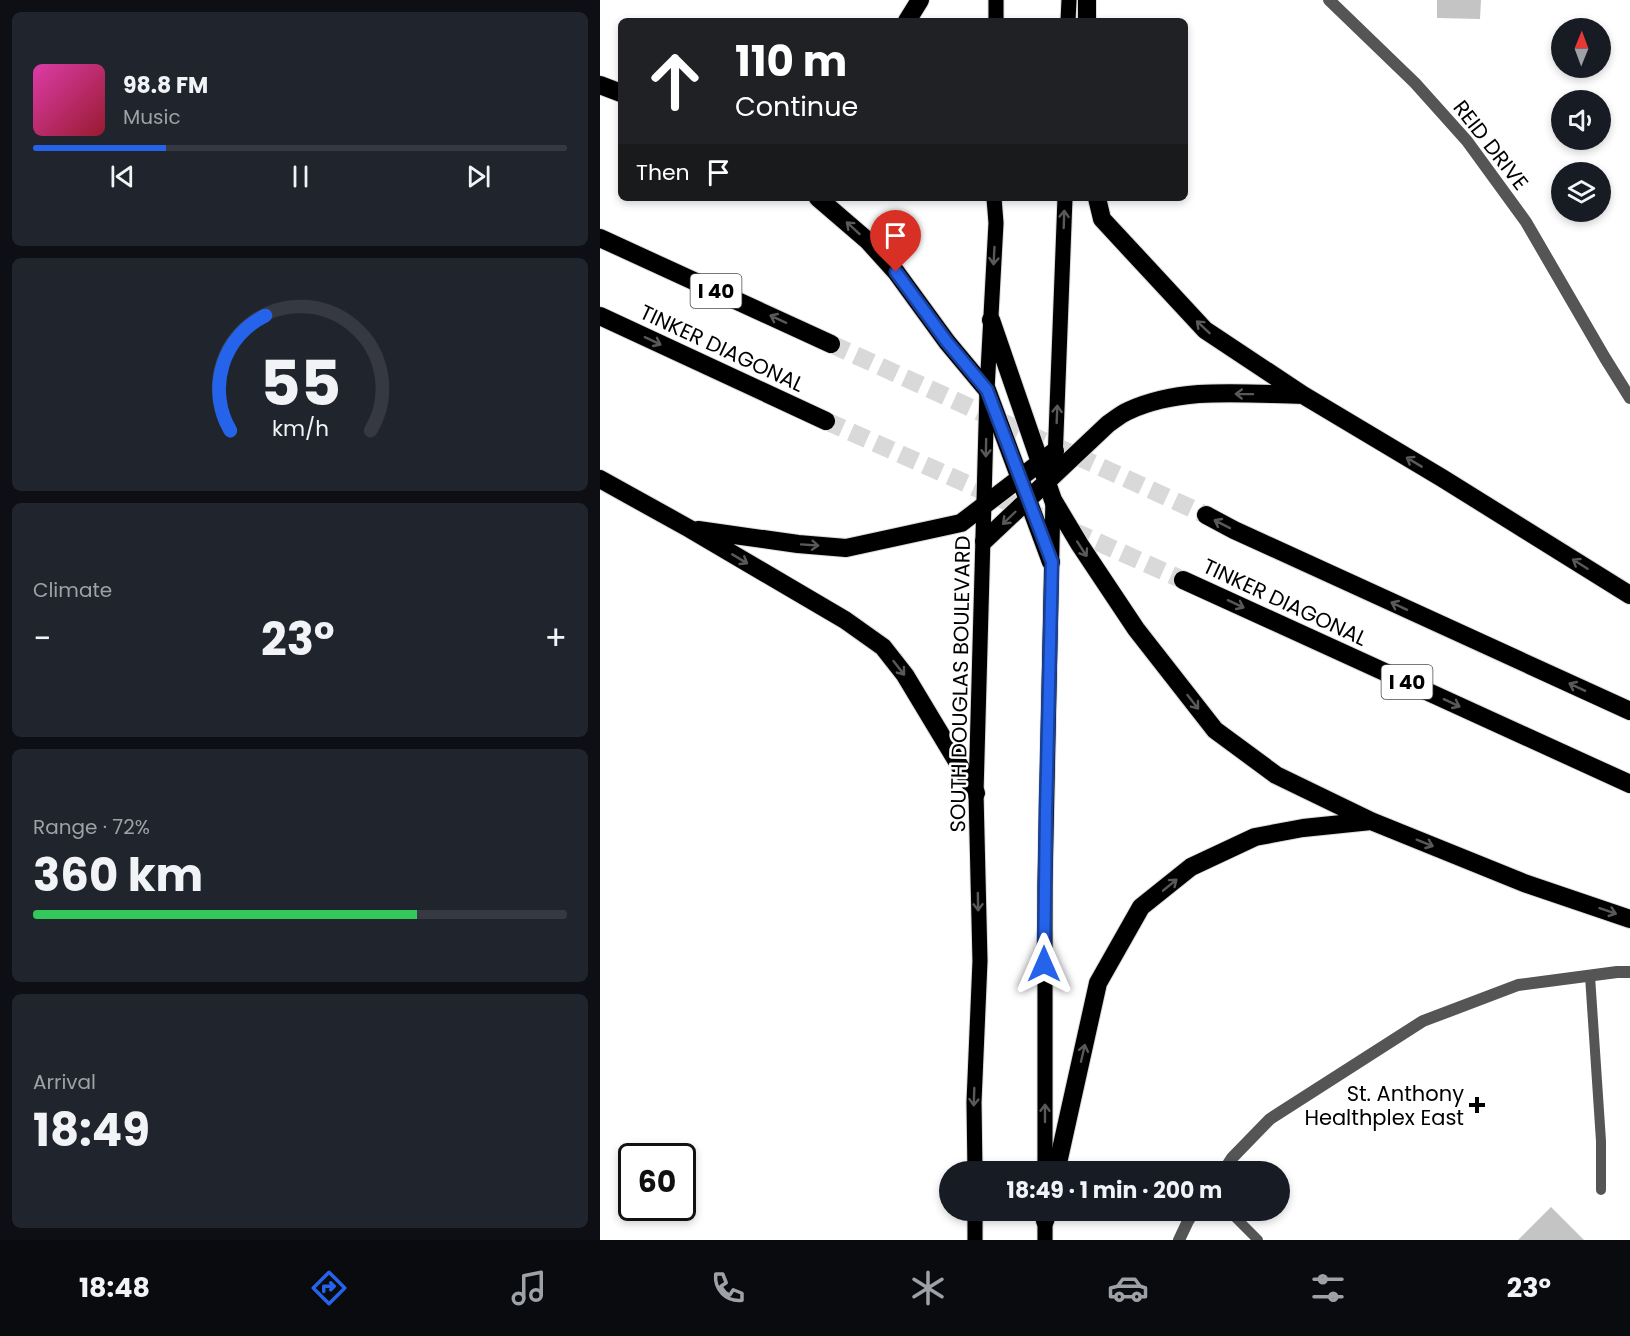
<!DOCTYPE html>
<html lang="en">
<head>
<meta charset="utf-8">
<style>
	:root { --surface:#171b24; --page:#20242c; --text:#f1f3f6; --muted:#9ea1a6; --line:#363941; --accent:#2563eb }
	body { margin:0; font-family:Poppins,sans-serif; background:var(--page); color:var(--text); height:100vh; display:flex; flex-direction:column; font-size:22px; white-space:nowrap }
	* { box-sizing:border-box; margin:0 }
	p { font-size:20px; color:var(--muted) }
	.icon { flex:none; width:33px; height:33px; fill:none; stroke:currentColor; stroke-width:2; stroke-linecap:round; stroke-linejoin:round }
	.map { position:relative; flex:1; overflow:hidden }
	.drawer { display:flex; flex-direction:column; gap:12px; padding:12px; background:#0d0f14; width:600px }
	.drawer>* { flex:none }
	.hud { position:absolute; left:18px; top:18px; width:570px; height:183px; border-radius:9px; box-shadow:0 3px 9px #0003; background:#202124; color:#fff; overflow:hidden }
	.needle { width:39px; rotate:1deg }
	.controls { position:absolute; left:951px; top:18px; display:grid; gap:12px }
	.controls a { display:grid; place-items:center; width:60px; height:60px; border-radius:50%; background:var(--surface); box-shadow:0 3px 9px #0003; font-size:30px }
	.speed { position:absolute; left:18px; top:1143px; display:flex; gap:12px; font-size:30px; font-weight:700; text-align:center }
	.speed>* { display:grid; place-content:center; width:78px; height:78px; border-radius:50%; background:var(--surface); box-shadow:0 3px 9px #0003; line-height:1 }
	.speed .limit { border:3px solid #111; border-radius:9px; background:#fff; color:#111 }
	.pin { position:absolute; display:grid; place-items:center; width:51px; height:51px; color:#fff; margin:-62px -26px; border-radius:50% 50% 50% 0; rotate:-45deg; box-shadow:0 0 6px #0007 }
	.pin .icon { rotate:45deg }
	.me { position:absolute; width:66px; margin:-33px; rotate:0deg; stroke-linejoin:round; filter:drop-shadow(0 0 4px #0008) }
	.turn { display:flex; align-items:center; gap:21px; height:126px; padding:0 18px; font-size:27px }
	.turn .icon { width:78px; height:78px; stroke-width:2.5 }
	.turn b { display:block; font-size:42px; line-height:51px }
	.then { display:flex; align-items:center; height:57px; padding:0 18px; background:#0003; gap:12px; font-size:22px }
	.big { font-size:45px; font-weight:700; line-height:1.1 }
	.drawer .tile { flex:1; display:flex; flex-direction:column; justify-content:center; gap:9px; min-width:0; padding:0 21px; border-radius:9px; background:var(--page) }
	.drawer .dial { align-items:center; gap:0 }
	.dial svg { height:156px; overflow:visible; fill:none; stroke:var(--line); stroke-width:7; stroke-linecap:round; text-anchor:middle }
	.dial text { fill:var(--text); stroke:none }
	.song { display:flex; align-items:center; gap:18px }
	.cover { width:72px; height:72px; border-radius:9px; background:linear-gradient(135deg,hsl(320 70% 55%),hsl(350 70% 35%)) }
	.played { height:6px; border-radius:3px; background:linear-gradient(90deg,var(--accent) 25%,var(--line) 25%) }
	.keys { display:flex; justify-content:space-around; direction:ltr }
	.heat { display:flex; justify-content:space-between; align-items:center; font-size:33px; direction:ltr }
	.charge { height:9px; border-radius:4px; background:linear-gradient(90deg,#34c759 72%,var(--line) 0) }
	.trip { position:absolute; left:339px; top:1161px; width:351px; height:60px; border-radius:30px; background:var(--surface); box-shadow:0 3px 9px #0003; font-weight:700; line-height:60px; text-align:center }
	.tabs { display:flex; height:96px; justify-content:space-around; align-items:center; background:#090b0e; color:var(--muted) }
	.tabs .icon { width:42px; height:42px }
	.tabs .current { color:var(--accent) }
	.tabs b { font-size:27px; color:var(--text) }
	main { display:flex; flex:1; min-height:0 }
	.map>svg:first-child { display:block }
</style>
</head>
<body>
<main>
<section class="drawer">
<div class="tile">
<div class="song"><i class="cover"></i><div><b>98.8 FM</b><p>Music</p></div></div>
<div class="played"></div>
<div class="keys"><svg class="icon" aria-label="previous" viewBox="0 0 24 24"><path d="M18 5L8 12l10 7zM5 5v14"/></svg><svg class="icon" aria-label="pause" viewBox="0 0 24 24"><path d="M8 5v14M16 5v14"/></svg><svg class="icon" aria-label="next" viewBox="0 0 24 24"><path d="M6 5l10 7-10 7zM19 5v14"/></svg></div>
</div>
<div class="tile dial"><svg viewBox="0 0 100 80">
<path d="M14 69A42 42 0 1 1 86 69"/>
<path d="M14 69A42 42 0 0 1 32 10" stroke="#2563eb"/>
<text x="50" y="56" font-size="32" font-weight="700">55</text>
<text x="50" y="72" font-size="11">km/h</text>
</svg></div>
<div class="tile"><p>Climate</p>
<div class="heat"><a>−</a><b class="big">23°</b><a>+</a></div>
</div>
<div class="tile"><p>Range · 72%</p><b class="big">360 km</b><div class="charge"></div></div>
<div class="tile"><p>Arrival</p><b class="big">18:49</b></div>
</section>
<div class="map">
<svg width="1030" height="1240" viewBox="0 0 1030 1240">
	<rect width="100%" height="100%" fill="#fff"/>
	<path fill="#c4c4c4" d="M 837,0 L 881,0 L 880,19 L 837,18 Z
		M 951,1207 L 984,1240 L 918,1240 Z"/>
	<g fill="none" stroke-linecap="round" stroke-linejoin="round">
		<path stroke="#d9d9d9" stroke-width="18" stroke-dasharray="18 9" stroke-linecap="butt" d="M 231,344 L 606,515
			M 226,421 L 583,580"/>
		<g stroke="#dbdbdb" stroke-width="17">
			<path id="primary" d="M 396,0 L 396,21
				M 468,21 L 469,0
				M 455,461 L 465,198
				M 375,1172 L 374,1102 L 380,961 L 376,793 L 387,390 L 396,223 L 394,198
				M 445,1172 L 445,885 L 453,497
				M 375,1210 L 375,1240
				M 445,1240 L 445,1210"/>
		</g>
		<g stroke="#dbdbdb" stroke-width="20">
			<path id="motorway" d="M 307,21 L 320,0
				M 487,21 L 487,0
				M 0,85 L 21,93
				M 218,198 L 268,241 L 296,272 L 347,342 L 387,390 L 451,562
				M 497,198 L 502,219 L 605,330 L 703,395 L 842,478 L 1030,595
				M 0,238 L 231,344
				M 0,316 L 226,421
				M 391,320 L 453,500 L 480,545 L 536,629 L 615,730 L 676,775 L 771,821 L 924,883 L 1030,919
				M 0,479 L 90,529 L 245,620 L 283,647 L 305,675 L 376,793
				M 606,515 L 634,530 L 1030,711
				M 98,530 L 198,544 L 246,548 L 361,523 L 455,451
				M 384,541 L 508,424 C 514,420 521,414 528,411 C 582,386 645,394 703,395
				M 583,580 L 1030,784
				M 456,1172 L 498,983 L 541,907 L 591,867 L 655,837 L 703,828 L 771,821
				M 445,1221 L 448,1210"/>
		</g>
		<path stroke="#555" stroke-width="10" d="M 990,976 L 1001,1141 L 1001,1190
			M 628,1210 L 658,1240"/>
		<path stroke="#555" stroke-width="12" d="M 729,0 L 815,83 L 867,141 L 926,222 L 1005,358 L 1030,398
			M 623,1172 L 632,1158 L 670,1119 L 823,1021 L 918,985 L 1017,972 L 1030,972
			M 579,1240 L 588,1221 L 595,1210"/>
		<use href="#primary" stroke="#000" stroke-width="15"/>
		<use href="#motorway" stroke="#000" stroke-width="18"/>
	</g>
	<defs><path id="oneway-shaft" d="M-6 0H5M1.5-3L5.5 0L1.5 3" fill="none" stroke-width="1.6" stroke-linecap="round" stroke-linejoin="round" transform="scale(1.5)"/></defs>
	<g stroke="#595959">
		<use href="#oneway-shaft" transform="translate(464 219) rotate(-88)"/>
		<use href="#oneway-shaft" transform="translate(253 228) rotate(-138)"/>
		<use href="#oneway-shaft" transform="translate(394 256) rotate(93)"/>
		<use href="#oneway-shaft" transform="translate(178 319) rotate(-155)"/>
		<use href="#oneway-shaft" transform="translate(603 327) rotate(-137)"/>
		<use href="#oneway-shaft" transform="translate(53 341) rotate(25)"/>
		<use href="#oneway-shaft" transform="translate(644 394) rotate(-179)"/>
		<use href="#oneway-shaft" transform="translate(457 414) rotate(-88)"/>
		<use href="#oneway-shaft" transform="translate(386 448) rotate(91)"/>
		<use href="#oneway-shaft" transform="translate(814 462) rotate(-149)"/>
		<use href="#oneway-shaft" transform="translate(409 518) rotate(136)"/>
		<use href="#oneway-shaft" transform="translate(622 524) rotate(-153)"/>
		<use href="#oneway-shaft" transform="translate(210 545) rotate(4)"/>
		<use href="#oneway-shaft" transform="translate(482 549) rotate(57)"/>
		<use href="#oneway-shaft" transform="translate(140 559) rotate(31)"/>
		<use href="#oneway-shaft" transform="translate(980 564) rotate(-148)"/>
		<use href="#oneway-shaft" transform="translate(636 604) rotate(25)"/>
		<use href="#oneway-shaft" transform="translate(799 606) rotate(-155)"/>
		<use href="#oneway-shaft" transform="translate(299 668) rotate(52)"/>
		<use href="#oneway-shaft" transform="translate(977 687) rotate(-155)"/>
		<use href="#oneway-shaft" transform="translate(593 702) rotate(52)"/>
		<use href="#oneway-shaft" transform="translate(852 703) rotate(25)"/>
		<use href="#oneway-shaft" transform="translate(825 843) rotate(22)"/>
		<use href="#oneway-shaft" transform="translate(570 885) rotate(-39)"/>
		<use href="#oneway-shaft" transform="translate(378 902) rotate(89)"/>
		<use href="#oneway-shaft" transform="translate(1008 911) rotate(19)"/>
		<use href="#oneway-shaft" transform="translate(483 1053) rotate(-77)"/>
		<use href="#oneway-shaft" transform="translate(374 1097) rotate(92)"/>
		<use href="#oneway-shaft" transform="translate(445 1113) rotate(-90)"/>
	</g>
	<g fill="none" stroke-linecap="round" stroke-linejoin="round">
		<g stroke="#184099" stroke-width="15">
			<path id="route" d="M 296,272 L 347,342 L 387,390 L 452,562 L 446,811 L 444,964"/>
		</g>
		<use href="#route" stroke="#2563eb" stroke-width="10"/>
	</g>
	<path fill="#000" stroke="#fff" stroke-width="2" d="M874 1096h6v6h6v6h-6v6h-6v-6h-6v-6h6z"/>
	<g text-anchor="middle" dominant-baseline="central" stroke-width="5" stroke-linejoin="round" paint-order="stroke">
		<g fill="#fff" stroke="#4c4c4c" stroke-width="1.5">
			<rect x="90.5" y="274" width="51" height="34" rx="4.5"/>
			<rect x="781.5" y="665" width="51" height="34" rx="4.5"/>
		</g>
		<g font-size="20" font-weight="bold" fill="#000">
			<text x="116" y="291">I 40</text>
			<text x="807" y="682">I 40</text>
		</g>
		<g font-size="21" fill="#000" stroke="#fff">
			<text transform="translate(891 145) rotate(52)">REID DRIVE</text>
			<text transform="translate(122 348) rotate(25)">TINKER DIAGONAL</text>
			<text transform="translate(685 602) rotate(25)">TINKER DIAGONAL</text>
			<text transform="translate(360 684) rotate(-89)">SOUTH DOUGLAS BOULEVARD</text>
		</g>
		<g font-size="21" fill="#000" stroke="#fff" text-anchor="end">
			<text x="864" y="1093">St. Anthony<tspan x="864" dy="24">Healthplex East</tspan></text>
		</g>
	</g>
</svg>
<div class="controls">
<a><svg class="needle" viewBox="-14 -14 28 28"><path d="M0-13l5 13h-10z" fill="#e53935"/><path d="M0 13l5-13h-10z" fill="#9ea1a6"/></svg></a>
<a><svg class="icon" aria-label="sound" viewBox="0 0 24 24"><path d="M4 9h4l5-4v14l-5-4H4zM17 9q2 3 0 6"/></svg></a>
<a><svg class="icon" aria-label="layers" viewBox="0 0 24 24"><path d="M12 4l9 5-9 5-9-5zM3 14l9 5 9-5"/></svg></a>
</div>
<div class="speed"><div class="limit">60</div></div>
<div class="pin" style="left:296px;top:272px;background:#d93025"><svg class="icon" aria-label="arrive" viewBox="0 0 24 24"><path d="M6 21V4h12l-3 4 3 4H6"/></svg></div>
<svg class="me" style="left:444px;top:964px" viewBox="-20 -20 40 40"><path d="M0-17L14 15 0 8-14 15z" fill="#2563eb" stroke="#fff" stroke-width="4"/></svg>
<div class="trip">18:49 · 1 min · 200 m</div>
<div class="hud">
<div class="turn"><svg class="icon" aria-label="ahead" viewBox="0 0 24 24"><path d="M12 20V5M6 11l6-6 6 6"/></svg><div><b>110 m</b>Continue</div></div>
<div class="then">Then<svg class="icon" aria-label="arrive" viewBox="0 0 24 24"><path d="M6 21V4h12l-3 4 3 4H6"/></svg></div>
</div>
</div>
</main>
<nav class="tabs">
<b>18:48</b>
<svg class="icon current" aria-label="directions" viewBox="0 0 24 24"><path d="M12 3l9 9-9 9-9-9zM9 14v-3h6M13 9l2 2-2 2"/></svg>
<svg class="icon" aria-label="music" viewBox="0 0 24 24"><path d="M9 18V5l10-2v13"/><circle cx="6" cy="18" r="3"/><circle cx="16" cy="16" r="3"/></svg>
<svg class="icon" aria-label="phone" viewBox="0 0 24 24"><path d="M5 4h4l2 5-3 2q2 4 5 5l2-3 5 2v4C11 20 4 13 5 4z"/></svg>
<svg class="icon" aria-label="climate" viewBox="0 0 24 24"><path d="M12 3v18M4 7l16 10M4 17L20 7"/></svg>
<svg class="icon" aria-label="car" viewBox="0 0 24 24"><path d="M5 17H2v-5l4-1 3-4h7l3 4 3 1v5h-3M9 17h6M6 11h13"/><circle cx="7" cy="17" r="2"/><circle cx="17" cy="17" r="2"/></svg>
<svg class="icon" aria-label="filters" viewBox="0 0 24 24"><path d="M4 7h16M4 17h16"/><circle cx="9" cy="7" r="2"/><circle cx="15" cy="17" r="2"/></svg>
<b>23°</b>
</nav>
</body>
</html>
